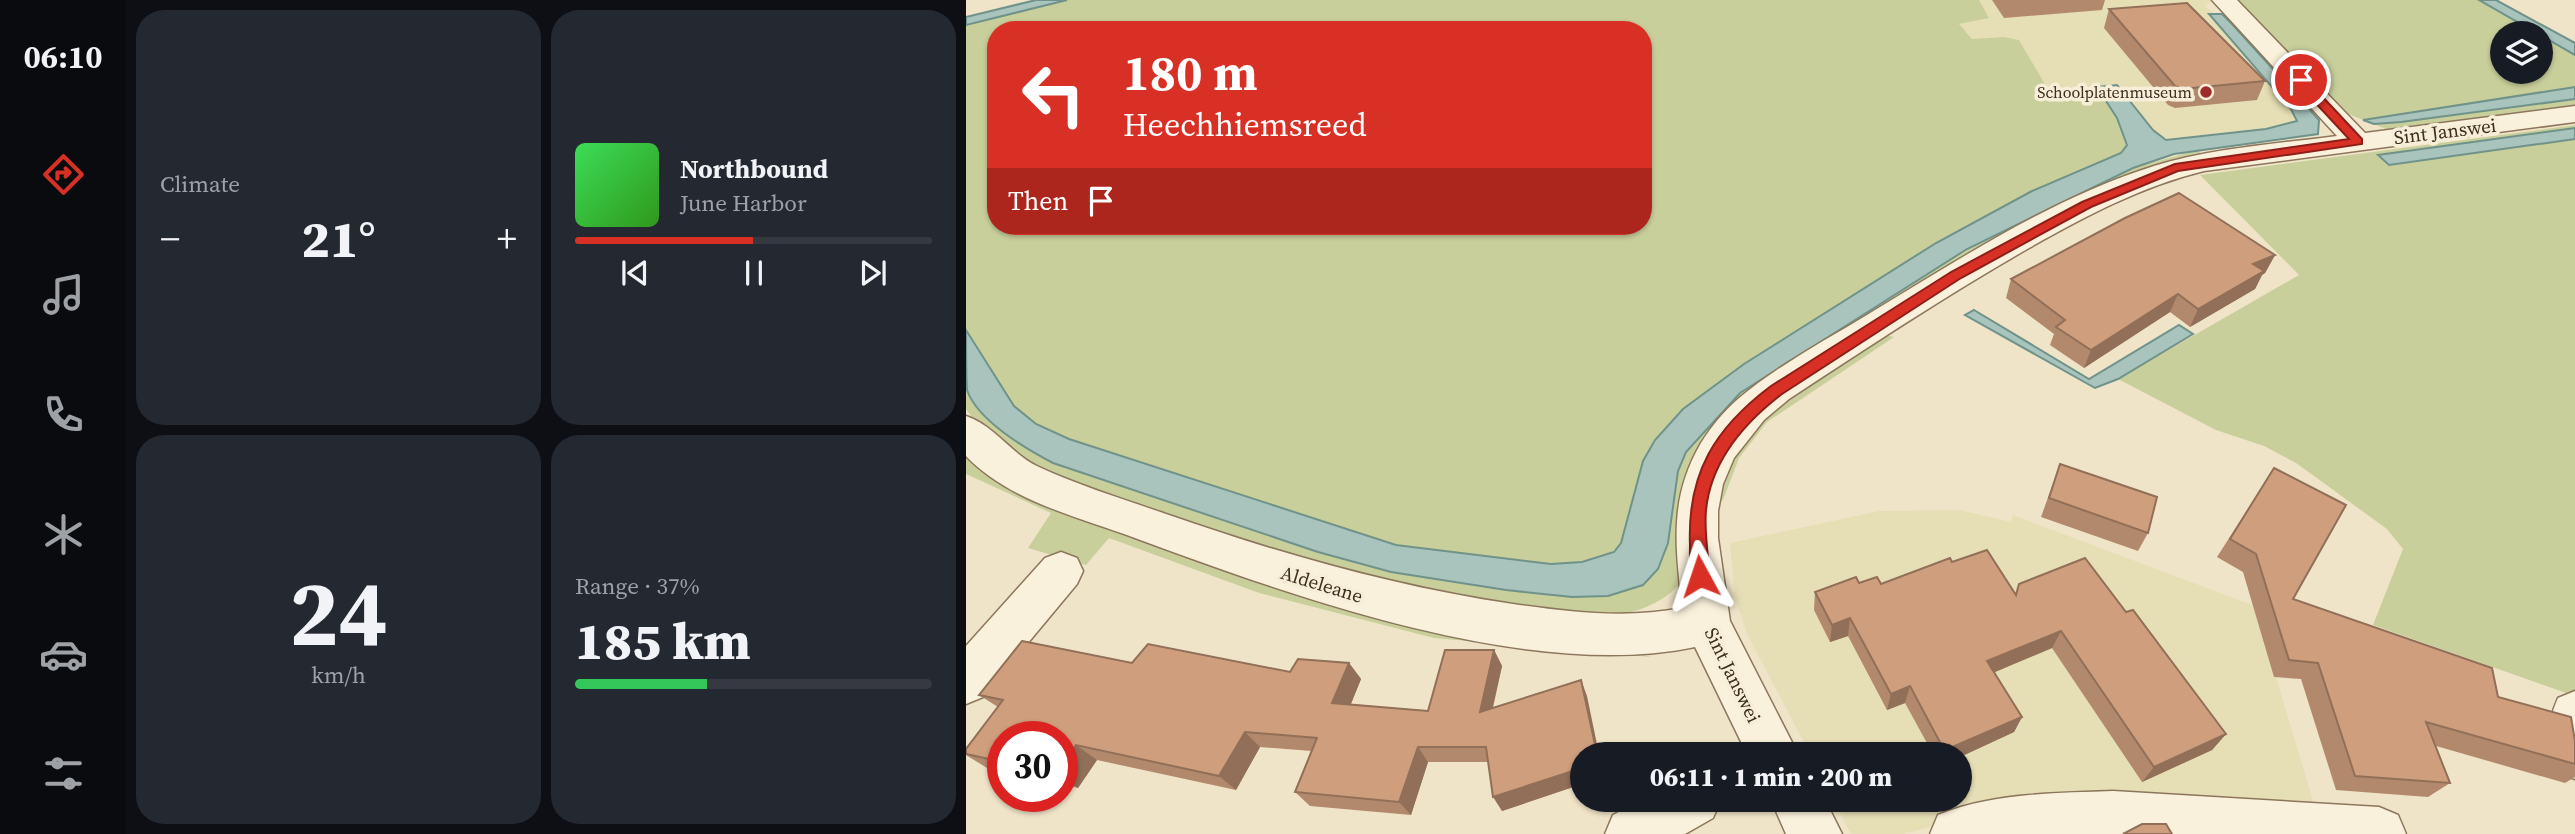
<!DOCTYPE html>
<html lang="en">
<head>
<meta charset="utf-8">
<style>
	:root { --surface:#171b24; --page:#242831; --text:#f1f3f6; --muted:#9ea1a6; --line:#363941; --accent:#d93025 }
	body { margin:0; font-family:"Source Serif 4",serif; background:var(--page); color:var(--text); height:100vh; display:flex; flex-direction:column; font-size:26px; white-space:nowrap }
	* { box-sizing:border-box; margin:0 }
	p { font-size:23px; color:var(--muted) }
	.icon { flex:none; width:38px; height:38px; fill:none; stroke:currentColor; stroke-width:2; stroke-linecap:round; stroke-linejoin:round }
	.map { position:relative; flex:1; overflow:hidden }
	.sheet { display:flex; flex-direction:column; gap:10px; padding:10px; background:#0d0f14; width:840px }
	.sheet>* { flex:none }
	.banner { position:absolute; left:21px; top:21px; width:665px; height:214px; border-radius:28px; box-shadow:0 2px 5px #0004; background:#d93025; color:#fff; overflow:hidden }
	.controls { position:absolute; left:1524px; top:21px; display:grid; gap:14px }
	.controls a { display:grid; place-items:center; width:63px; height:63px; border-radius:50%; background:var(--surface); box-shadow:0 2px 5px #0004; font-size:35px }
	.speed { position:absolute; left:21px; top:721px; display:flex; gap:14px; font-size:35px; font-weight:700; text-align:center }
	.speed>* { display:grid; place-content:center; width:91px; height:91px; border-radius:50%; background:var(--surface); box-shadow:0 2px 5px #0004; line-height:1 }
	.speed .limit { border:10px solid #d22; background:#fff; color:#111 }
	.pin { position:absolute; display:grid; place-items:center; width:60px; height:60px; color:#fff; margin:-30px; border:4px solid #fff; border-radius:50%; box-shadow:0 2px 7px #0007 }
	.me { position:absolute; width:77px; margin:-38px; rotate:355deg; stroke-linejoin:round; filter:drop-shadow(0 0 5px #0008) }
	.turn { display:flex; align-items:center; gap:24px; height:147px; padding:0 21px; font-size:32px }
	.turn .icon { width:91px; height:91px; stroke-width:2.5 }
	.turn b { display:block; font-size:49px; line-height:60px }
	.then { display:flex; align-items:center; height:66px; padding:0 21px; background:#0003; gap:14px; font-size:26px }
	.big { font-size:52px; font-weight:800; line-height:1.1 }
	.sheet .widget { flex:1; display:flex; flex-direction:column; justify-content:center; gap:10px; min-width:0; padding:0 24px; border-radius:28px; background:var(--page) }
	.sheet .dial { align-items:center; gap:0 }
	.dial b { font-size:91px; line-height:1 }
	.song { display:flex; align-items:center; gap:21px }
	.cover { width:84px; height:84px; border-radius:10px; background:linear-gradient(135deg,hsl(130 70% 55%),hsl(110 70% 35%)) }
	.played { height:7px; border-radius:4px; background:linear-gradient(90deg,var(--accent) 50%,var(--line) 50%) }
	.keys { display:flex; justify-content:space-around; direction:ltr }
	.heat { display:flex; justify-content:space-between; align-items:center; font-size:38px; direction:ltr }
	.charge { height:10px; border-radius:5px; background:linear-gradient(90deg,#34c759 37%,var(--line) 0) }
	.sheet .tiles { flex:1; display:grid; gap:10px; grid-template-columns:repeat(2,1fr) }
	.trip { position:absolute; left:604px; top:742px; width:402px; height:70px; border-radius:35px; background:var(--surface); box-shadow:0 2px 5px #0004; font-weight:800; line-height:70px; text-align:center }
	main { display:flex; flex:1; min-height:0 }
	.dock { display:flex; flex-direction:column; width:126px; justify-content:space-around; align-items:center; background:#090b0e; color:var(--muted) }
	.dock .icon { width:49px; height:49px }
	.dock .selected { color:var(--accent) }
	.dock b { font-size:32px; color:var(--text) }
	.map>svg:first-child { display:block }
</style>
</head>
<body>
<main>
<nav class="dock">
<b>06:10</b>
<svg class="icon selected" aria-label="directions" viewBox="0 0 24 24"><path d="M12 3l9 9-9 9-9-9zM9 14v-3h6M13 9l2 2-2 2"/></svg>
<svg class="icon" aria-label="music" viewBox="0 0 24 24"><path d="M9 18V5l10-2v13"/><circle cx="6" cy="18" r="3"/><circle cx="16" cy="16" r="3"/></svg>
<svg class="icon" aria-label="phone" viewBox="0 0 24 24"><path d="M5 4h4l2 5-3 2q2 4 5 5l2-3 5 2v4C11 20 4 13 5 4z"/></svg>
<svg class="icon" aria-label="climate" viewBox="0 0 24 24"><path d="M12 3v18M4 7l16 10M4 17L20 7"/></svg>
<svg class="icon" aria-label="car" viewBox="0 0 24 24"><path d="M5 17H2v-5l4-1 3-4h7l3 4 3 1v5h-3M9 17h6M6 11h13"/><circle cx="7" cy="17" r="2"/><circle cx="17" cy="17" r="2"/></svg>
<svg class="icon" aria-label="filters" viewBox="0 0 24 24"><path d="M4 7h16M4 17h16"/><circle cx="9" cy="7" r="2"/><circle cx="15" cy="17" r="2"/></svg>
</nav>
<section class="sheet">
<div class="tiles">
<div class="widget"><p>Climate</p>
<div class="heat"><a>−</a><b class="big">21°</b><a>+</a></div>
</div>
<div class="widget">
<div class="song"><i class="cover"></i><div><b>Northbound</b><p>June Harbor</p></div></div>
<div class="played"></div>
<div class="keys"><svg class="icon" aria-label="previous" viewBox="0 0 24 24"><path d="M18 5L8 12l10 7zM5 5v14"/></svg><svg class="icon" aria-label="pause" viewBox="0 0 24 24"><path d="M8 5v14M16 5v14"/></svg><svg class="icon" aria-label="next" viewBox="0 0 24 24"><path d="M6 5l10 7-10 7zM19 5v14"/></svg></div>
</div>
<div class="widget dial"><b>24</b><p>km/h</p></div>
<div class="widget"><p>Range · 37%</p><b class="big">185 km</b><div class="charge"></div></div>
</div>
</section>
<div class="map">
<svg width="1609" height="834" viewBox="0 0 1609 834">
	<rect width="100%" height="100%" fill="#f0e4c8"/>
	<path fill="#e6deb5" d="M 1013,0 L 1247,0 L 1239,6 L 1248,14 L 1244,14 L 1325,109 L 1331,121 L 1300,129 L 1200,140 L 1187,130 L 1151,85 L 1083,91 L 1053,40 L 1038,37 L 1006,39 L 993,24 L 1022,18 Z
		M 993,510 L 1045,522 L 1047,515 L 1289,606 L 1352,818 L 1044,807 L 937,834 L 885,834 L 867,800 L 994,800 L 994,754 L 844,754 L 781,634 L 769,597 L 764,543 L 913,511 Z"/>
	<path fill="#c9cf9b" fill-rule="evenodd" d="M 101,0 L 1013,0 L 1023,18 L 993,24 L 1006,39 L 1038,37 L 1053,40 L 1083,91 L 1144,84 L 1132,88 L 1151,118 L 1161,145 L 1155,153 L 1066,191 L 970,243 L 778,364 L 717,409 L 668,490 L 663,523 L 655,543 L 648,552 L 616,562 L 585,564 L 430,545 L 103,439 L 70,424 L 48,406 L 0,330 L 0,25 ZM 30,30 L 677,30 L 677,226 L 30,226 Z
		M 1266,0 L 1513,0 L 1571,33 L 1536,33 L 1536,72 L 1575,72 L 1575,36 L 1609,55 L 1609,87 L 1397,120 L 1370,109 Z
		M 1609,99 L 1609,108 L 1425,131 L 1408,124 Z
		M 1609,125 L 1609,128 L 1412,156 L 1423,165 L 1609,139 L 1609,692 L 1603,694 L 1407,625 L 1437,549 L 1421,529 L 1330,463 L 1298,446 L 1250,430 L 1152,379 L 1333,275 L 1234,175 Z
		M 1232,150 L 1237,156 L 1209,161 L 776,402 L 717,580 C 697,606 665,613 634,620 L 387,581 L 73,473 L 16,431 L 0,409 L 0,389 C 20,424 52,445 87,463 L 352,552 L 426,572 L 540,590 L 606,597 L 702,543 L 712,471 L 720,452 L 774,393 L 1001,249 L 1167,168 Z
		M 914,334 L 928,337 L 801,422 L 773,458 L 757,500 L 753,502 L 756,478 L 789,421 Z
		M 0,451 L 33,476 L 685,657 L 468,638 L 293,593 L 143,538 L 120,565 L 62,548 L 85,513 L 0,474 Z"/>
	<path fill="#a9c4bc" stroke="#6f938a" stroke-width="2" d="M 70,0 L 101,0 L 0,25 L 0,17 Z
		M 1513,0 L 1530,0 L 1609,43 L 1609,55 Z
		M 1243,14 L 1256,14 L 1266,24 L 1353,120 L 1352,134 L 1208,154 L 1167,168 L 1001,249 L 774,393 L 720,452 L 712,471 L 702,543 L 692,569 L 677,585 L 642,596 L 606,597 L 540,590 L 425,572 L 352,552 L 87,463 C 60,449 11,420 1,390 C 0,374 0,347 0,330 L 48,406 L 70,424 L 103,439 L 430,545 L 585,564 L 616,562 L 648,552 L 655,543 L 677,461 L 689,440 L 717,409 L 778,364 L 970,243 L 1066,191 L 1155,153 L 1161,145 L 1151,118 L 1131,87 L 1151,85 L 1187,130 L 1200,140 L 1300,129 L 1331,121 L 1325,109 Z
		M 1609,87 L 1609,99 L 1435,122 L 1408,124 L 1397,120 Z
		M 1609,128 L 1609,139 L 1423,165 L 1412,155 Z
		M 1008,310 L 1123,379 L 1213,325 L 1227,334 L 1152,379 L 1129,388 L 999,315 Z"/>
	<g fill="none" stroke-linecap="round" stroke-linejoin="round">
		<g stroke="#8d765c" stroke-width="3">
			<path id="street" d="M 1246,0 L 1271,0 L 1399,133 L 1609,106 L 1609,122 L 1238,171 C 1176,186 1118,217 1063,248 C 981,295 902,347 823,399 L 798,420 L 768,458 L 757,484 L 752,511 L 752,538 L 764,621 L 832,754 L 781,754 L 729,647 C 563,682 326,596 169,538 C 112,517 43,501 0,456 L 0,416 C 28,425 46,455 73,467 C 114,486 160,500 203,515 C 315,554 430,587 547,604 C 604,612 660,619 716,608 C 710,546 702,500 735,443 C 745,427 758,411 772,399 C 811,366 858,341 901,315 C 992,260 1086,198 1188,166 C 1247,148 1310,144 1371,136 Z
				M 95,552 L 111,558 L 117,571 L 111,584 L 17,697 L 0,704 L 0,646 L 79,558 Z
				M 1609,691 L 1609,779 L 1591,772 C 1580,745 1580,725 1592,698 Z
				M 1147,791 L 1413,807 L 1432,815 L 1440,834 L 964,834 L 972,815 C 1026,793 1089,793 1147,791 Z
				M 676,800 L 755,800 L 747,818 L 719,834 L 639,834 L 647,815 Z
				M 805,800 L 859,800 L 876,834 L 820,834 Z"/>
		</g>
		<use href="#street" fill="#faf1dc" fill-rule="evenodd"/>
	</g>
	<path fill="#b2896c" d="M 1026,0 L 1139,0 L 1136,10 L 1038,18 Z
		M 1143,9 L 1299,81 L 1291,100 L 1209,108 L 1202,105 L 1138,28 Z
		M 1309,255 L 1299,273 L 1296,275 L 1289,289 L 1224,327 L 1204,312 L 1118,368 L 1084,345 L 1088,334 L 1040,298 L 1045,279 Z
		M 1094,464 L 1182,533 L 1172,551 L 1075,517 Z
		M 1308,468 L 1327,599 L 1532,697 L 1609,741 L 1609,777 L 1599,783 L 1470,746 L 1484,783 L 1462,797 L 1370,790 L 1335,679 L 1308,677 L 1277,572 L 1251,557 Z
		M 986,562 L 1049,594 L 1160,612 L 1260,734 L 1246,750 L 1176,782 L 1086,648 L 1028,672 L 1056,717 L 1048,732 L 994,757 L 994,754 L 967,754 L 939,703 L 921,710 L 882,636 L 864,642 L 848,610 L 849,592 L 893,583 L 915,584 Z
		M 528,650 L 536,666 L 527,708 L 621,696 L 616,754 L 616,784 L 536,811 L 522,762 L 462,762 L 445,815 L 344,806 L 329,792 L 346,751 L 294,747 L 270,790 L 131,760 L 112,788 L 96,784 L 96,737 L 37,737 L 37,771 L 21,768 L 0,755 L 0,749 L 32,707 L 13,695 L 166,663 L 324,672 L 383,663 L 395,679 L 385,704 L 462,711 Z"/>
	<path fill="#916f58" d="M 1309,255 L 1299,273 L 1296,275 L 1289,289 L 1224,327 L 1232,309 L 1287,264 Z
		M 1212,294 L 1204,312 L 1118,368 L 1125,350 Z
		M 884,618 L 882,636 L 864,642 L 866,625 Z
		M 1095,631 L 1086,648 L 1015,678 L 1021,661 Z
		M 528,650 L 536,666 L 522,727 L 514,712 Z
		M 383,663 L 395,679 L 379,718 L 366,703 Z
		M 615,680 L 621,696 L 633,754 L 631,754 Z
		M 944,686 L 939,703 L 921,710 L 925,694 Z
		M 1056,717 L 1048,732 L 994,757 L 994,754 L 982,754 L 984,748 Z
		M 279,732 L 294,747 L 270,790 L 253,776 Z
		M 1260,734 L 1246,750 L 1176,782 L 1188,767 Z
		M 110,745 L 131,760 L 112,788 L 96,778 L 96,765 Z
		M 983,745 L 980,754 L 975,754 L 977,748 Z
		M 452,747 L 462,762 L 445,815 L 433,802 Z
		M 616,768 L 616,784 L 536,811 L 527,797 Z"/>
	<path fill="#cf9f7d" stroke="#916f58" stroke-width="2" d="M 1221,3 L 1299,81 L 1216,89 L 1209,86 L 1143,9 Z
		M 1213,193 L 1309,255 L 1287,264 L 1298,271 L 1232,309 L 1212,294 L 1125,350 L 1090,327 L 1099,320 L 1045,279 L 1159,218 Z
		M 1094,464 L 1191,497 L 1182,533 L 1083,498 Z
		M 1308,468 L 1380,505 L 1327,599 L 1526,668 L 1532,697 L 1605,717 L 1609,741 L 1609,764 L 1460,722 L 1484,783 L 1389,776 L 1352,663 L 1323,660 L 1290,554 L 1264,539 Z
		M 1021,550 L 1050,595 L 1053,584 L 1119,558 L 1160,612 L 1167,610 L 1260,734 L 1188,767 L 1095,631 L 1021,661 L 1056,717 L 984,748 L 983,745 L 977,748 L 944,686 L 925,694 L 884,618 L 866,625 L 849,592 L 890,577 L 893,583 L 911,577 L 915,584 L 984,558 L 986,562 Z
		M 56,641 L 166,663 L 182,644 L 324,672 L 332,659 L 383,663 L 366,703 L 462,711 L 479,650 L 528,650 L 514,712 L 615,680 L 631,754 L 616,754 L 616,768 L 527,797 L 520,747 L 452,747 L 433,802 L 329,792 L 351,738 L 279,732 L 253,776 L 110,745 L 96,765 L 96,737 L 37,737 L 37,762 L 0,754 L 0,749 L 37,700 L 13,695 Z
		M 1176,824 L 1200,824 L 1206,834 L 1157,834 Z"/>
	<path fill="#d93025" stroke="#8d1f18" stroke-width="2" d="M 1331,78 L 1339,78 L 1396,139 L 1396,144 L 1212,171 L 1125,207 L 995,278 L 816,394 C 778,423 745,461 740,510 C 738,531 742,555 744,576 L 741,582 L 728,582 C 723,571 724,557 724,545 C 721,473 749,428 805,386 L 985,272 L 1116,202 L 1209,164 L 1383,139 L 1331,83 Z"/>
	<circle fill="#9e2a2b" stroke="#f7eed8" stroke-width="2.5" cx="1240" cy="92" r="7"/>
	<g text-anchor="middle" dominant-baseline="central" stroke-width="7" stroke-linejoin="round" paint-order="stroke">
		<g font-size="16" fill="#3d2e20" stroke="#f7eed8" text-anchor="end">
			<text x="1226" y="92">Schoolplatenmuseum</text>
		</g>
		<g font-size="19" fill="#3d2e20" stroke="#f7eed8">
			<text transform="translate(1479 131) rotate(-7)">Sint Janswei</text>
			<text transform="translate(356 584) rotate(17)">Aldeleane</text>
			<text transform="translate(767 675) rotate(64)">Sint Janswei</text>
		</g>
	</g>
</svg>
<div class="controls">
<a><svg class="icon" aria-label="layers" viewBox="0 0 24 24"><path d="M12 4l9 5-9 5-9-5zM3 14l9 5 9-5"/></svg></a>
</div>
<div class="speed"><div class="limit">30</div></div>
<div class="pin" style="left:1335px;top:80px;background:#d93025"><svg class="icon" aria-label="arrive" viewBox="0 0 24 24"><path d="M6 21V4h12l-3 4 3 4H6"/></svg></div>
<svg class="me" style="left:734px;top:576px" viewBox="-20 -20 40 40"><path d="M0-17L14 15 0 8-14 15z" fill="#d93025" stroke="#fff" stroke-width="4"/></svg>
<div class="trip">06:11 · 1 min · 200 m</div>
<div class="banner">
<div class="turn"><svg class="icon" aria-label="left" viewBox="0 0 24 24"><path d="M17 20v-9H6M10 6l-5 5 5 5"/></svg><div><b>180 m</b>Heechhiemsreed</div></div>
<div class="then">Then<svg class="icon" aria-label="arrive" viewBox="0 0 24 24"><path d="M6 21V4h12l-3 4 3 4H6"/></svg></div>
</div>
</div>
</main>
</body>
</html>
